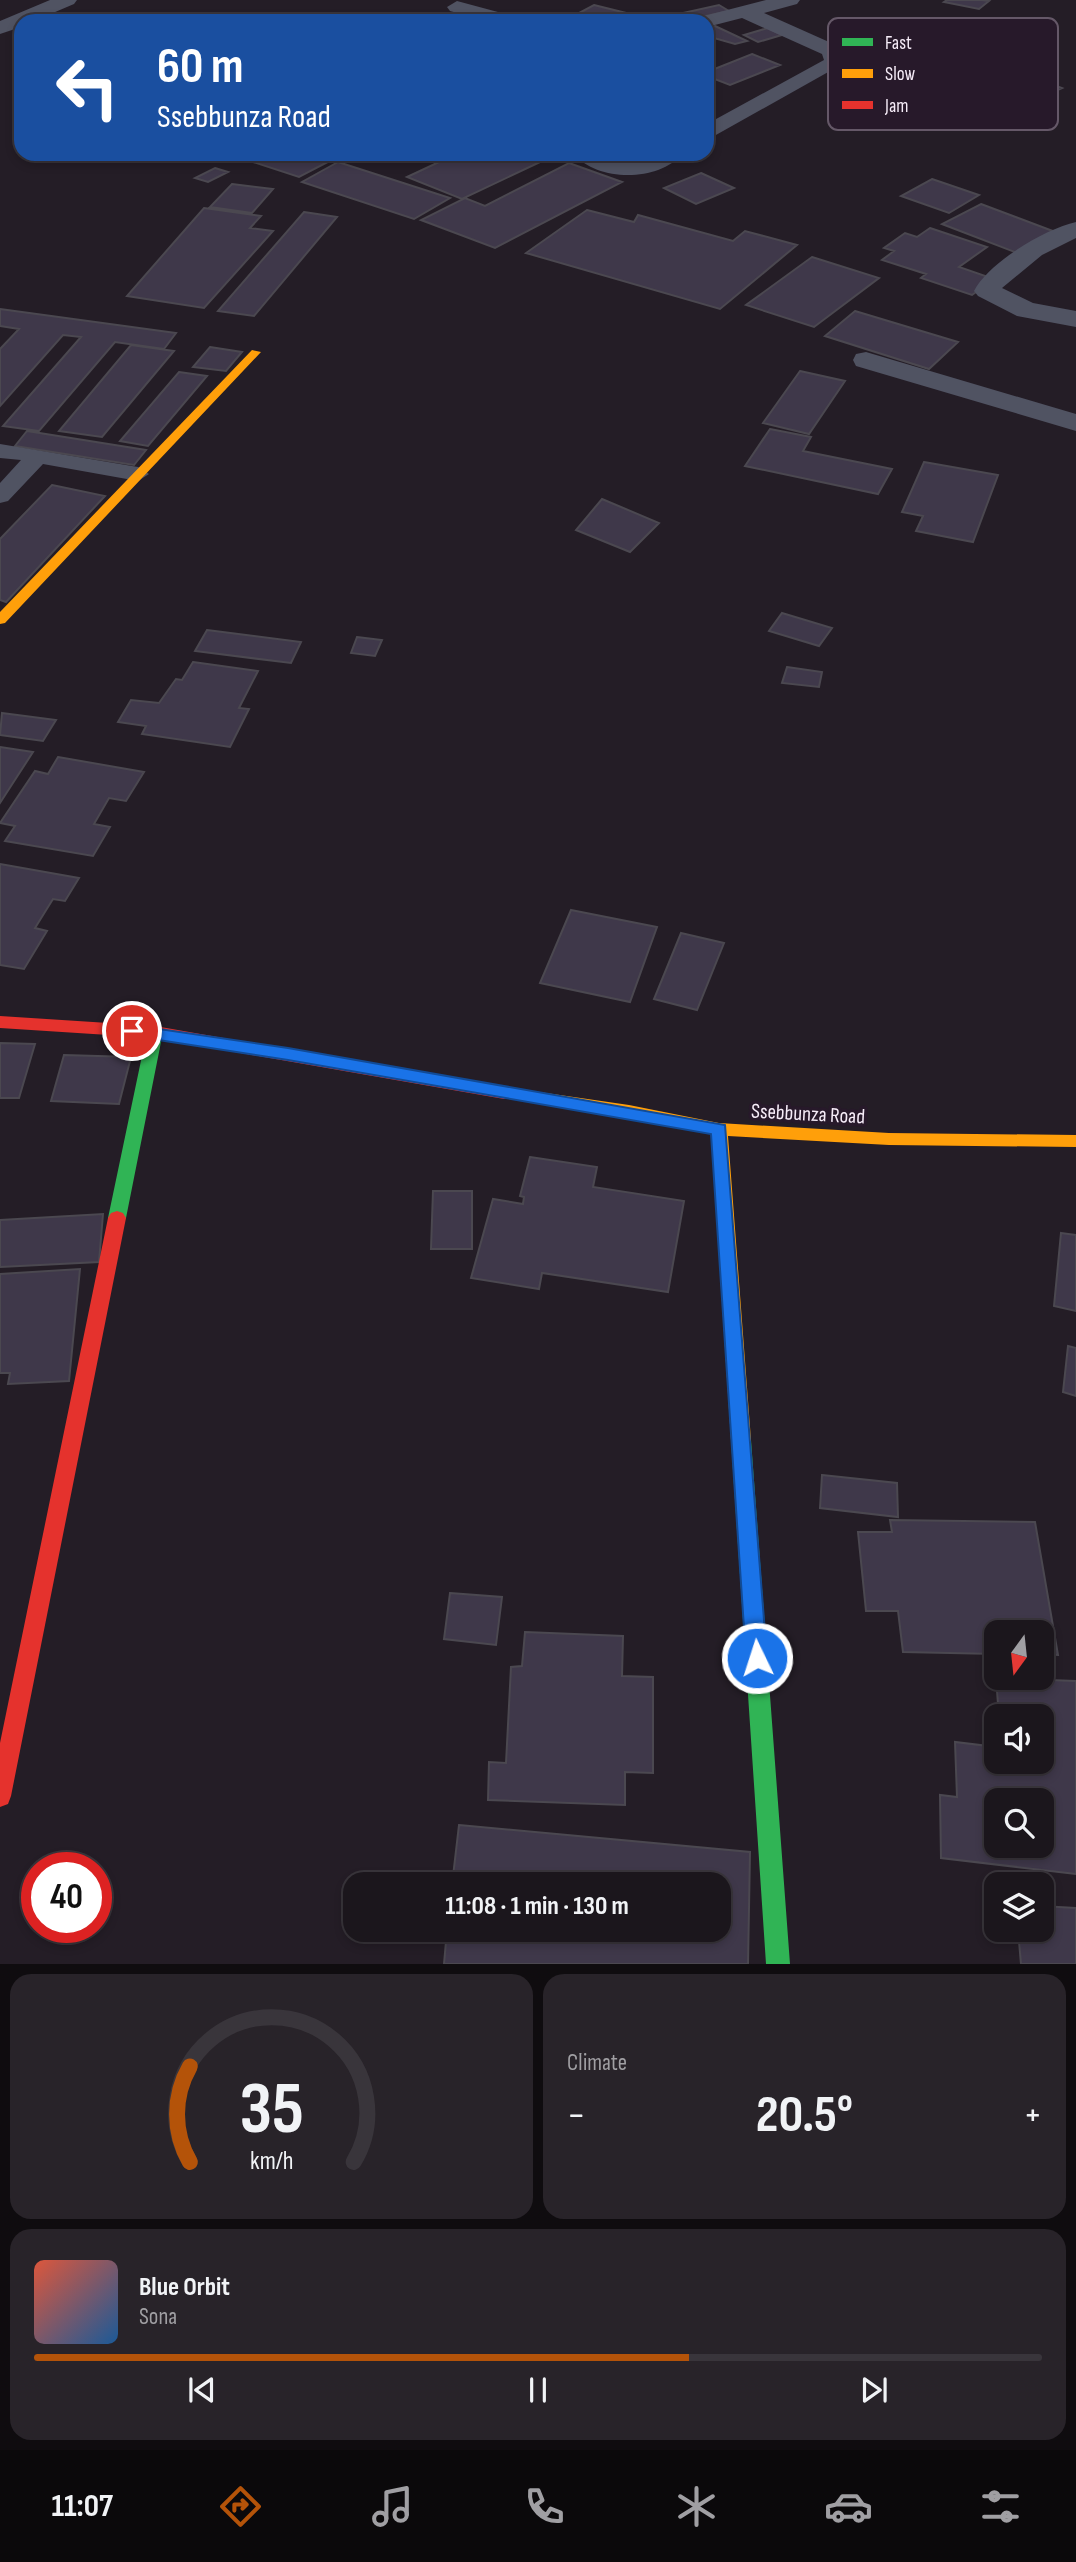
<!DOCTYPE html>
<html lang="en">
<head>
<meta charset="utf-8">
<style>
	:root { --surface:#1b161c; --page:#282329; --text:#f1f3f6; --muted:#a09fa3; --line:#39353b; --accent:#b45309 }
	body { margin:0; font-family:"Sofia Sans Condensed",sans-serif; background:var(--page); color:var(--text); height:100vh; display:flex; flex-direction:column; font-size:26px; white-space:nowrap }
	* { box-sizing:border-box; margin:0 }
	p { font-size:23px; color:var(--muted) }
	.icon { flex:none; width:38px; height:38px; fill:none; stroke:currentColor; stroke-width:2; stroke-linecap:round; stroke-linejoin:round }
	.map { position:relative; height:1964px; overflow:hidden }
	.details { display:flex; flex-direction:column; gap:10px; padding:10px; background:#0f0c0f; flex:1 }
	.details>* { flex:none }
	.guide { position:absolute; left:14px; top:14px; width:700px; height:147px; border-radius:21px; box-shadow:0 4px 10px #0003,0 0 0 2px var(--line); background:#1a4fa0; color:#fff; overflow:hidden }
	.needle { width:46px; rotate:195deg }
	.buttons { position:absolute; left:984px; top:1620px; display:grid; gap:14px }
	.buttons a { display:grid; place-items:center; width:70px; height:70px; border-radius:14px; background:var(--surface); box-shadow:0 4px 10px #0003,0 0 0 2px var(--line); font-size:35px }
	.speed { position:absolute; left:21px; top:1852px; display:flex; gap:14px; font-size:35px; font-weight:700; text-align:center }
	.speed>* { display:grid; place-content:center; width:91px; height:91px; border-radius:50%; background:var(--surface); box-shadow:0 4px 10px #0003,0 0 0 2px var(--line); line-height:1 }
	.speed .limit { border:10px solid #d22; background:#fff; color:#111 }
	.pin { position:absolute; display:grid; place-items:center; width:60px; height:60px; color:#fff; margin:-30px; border:4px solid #fff; border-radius:50%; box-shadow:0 2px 7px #0007 }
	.me { position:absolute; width:77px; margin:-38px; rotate:356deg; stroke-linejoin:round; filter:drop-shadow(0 0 5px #0008) }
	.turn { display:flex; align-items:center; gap:24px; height:147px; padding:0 28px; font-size:32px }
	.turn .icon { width:91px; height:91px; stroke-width:2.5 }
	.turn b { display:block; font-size:49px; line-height:60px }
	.big { font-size:52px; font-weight:700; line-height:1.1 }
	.details .widget { flex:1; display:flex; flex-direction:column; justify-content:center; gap:10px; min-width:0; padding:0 24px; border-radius:21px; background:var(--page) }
	.details .dial { align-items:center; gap:0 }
	.dial svg { height:182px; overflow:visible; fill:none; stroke:var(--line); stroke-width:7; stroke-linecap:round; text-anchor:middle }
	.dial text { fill:var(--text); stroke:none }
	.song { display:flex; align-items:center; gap:21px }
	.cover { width:84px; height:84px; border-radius:10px; background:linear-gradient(135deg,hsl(10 70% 55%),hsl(210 70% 35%)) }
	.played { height:7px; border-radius:4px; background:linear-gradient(90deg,var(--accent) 65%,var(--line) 65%) }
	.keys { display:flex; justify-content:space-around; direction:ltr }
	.heat { display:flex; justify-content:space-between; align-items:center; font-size:38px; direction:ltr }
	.details .tiles { flex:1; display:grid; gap:10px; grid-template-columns:1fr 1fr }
	.widget:last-child { grid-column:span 2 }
	.trip { position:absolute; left:343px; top:1872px; width:388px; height:70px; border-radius:21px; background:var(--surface); box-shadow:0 4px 10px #0003,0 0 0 2px var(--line); font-weight:700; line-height:70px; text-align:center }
	.dock { display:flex; height:112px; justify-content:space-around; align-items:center; background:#0b090b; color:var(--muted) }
	.dock .icon { width:49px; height:49px }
	.dock .current { color:var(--accent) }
	.dock b { font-size:32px; color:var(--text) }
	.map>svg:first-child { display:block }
</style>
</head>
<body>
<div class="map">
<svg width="1076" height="1964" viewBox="0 0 1076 1964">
	<rect width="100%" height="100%" fill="#241d26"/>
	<path fill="#3f384a" stroke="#4b4850" stroke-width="2" fill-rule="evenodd" d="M 947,0 L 982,0 L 989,1 L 979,9 L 944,2 Z
		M 594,5 L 634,15 L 624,21 L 564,21 Z
		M 719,5 L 729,11 L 683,21 L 656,19 Z
		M 715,26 L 747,41 L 735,44 L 707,36 L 707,28 Z
		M 768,28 L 782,35 L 758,42 L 744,35 Z
		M 944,44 L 1062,88 L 1028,103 L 909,57 Z
		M 752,54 L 780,65 L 730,85 L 707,76 L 707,72 Z
		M 264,154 L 343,154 L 299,177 L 250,161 Z
		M 456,154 L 557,154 L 462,199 L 407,177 Z
		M 338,162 L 450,198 L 414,219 L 302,182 Z
		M 569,163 L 622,182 L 495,248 L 421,220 L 465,198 L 485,206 Z
		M 215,168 L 228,172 L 208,182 L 195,178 Z
		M 701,173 L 734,188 L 696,204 L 664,188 Z
		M 932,179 L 979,195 L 949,213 L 901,196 Z
		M 232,184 L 273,189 L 252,213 L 210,207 Z
		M 981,204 L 1058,233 L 1020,254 L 942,224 Z
		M 204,208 L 261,216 L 250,228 L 273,231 L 204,308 L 127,296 Z
		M 587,210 L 634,222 L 638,215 L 733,241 L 745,231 L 797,245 L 720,309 L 526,253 Z
		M 304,212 L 337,217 L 254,316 L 218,311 Z
		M 930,228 L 987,247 L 959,267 L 994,279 L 972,295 L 921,278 L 926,274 L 882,260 L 894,251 L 884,248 L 905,233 L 917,237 Z
		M 812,257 L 879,278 L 814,327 L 746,305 Z
		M 0,309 L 176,333 L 164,349 L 115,342 L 39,431 L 3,426 L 81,337 L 63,335 L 0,406 L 0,349 L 19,329 L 0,326 Z
		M 855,311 L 958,342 L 929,369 L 825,336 Z
		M 131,345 L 174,351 L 102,437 L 59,431 Z
		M 210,347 L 242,352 L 226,371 L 193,367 Z
		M 800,371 L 845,381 L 809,434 L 763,423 Z
		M 179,372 L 207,376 L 148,446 L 120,441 Z
		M 770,429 L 811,437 L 803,451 L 892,469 L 878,494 L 745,466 Z
		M 27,431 L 146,450 L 134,465 L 15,446 Z
		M 924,462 L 998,475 L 973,542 L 916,531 L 923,516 L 902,512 Z
		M 52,485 L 105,496 L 6,602 L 0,600 L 0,539 Z
		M 602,499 L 659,523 L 630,552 L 576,530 Z
		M 782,613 L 832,628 L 819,646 L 769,631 Z
		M 207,630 L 301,642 L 291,663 L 195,651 Z
		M 357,637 L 382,640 L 375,656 L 351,653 Z
		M 193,662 L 258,671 L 239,708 L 249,709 L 230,747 L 142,734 L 146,726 L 118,722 L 131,700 L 159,703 L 176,679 L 182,680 Z
		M 787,667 L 822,672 L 819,687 L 782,683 Z
		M 2,713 L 56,720 L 43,741 L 0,735 Z
		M 0,747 L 33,752 L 0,803 Z
		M 58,757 L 144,772 L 126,801 L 109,798 L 94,824 L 110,827 L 93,856 L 5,841 L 15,826 L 0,823 L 35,771 L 48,774 Z
		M 0,864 L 79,878 L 65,901 L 53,899 L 35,928 L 47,931 L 24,969 L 0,965 Z
		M 571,910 L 657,927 L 630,1002 L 540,983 Z
		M 681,933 L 724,943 L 697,1010 L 654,999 Z
		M 0,1043 L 35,1044 L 19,1098 L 0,1098 Z
		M 64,1055 L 131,1057 L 119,1104 L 51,1101 Z
		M 530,1157 L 597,1167 L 593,1187 L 684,1201 L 668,1292 L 542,1273 L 539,1289 L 471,1278 L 493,1199 L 523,1204 L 524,1197 L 520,1196 Z
		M 433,1191 L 472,1191 L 472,1249 L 431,1249 Z
		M 103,1214 L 99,1262 L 0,1267 L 0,1220 Z
		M 1061,1233 L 1076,1235 L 1076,1311 L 1054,1306 Z
		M 80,1269 L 69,1381 L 8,1384 L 10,1373 L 0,1373 L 0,1274 Z
		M 1068,1346 L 1076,1348 L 1076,1396 L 1063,1392 Z
		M 822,1475 L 897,1483 L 898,1517 L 820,1508 Z
		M 890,1520 L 1035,1522 L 1058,1655 L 1041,1654 L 1041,1633 L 996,1633 L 996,1654 L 903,1652 L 898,1611 L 866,1611 L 858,1532 L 892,1532 Z
		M 450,1593 L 502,1597 L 496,1645 L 444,1639 Z
		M 525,1632 L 623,1636 L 622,1676 L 653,1677 L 653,1773 L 625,1772 L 625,1805 L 488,1800 L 489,1762 L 506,1763 L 511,1667 L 522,1666 Z
		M 996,1678 L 1076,1681 L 1076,1874 L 941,1858 L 940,1795 L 957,1797 L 955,1742 L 996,1747 L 996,1762 L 1041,1762 L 1041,1717 L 999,1717 ZM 996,1801 L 1041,1801 L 1041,1846 L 996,1846 Z
		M 459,1825 L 750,1852 L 748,1964 L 444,1964 L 447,1930 L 719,1930 L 719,1885 L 452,1885 Z
		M 1041,1906 L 1076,1908 L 1076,1964 L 1021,1964 L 1018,1930 L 1041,1930 Z"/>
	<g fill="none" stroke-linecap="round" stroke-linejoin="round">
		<path fill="#505362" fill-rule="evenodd" d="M 0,444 L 138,467 L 149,474 L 138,481 L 43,464 L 8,501 L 0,503 L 0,483 L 21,460 L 0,458 Z"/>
		<path fill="#505362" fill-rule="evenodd" d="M 50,0 L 77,0 L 74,4 L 34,21 L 21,21 L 21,27 L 0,34 L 0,21 Z
			M 766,0 L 800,0 L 797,4 L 764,13 L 838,46 L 846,62 L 707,140 L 707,124 L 824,60 L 822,54 L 742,18 L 707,27 L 707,21 L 697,21 L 700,17 Z
			M 457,1 L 517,17 L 520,21 L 486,21 L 450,11 L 447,7 Z
			M 575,154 L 603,154 L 628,162 L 652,154 L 681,154 C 661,182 595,182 575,154 Z
			M 1076,222 L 1076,238 L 1042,255 L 1002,288 L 1033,303 L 1076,311 L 1076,327 L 1017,316 L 978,296 L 974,291 C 989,262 1045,229 1076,222 Z
			M 866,352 L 1076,414 L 1076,431 L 856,366 L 853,360 L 856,354 Z"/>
		<path fill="#30b455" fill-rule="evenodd" d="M 155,1026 L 163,1032 L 126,1218 L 123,1223 L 117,1225 L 111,1223 L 108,1218 L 147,1032 Z
			M 741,1432 L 748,1434 L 751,1440 L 790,1964 L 766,1964 L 731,1440 L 734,1434 Z"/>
		<path fill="#ff9f0a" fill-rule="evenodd" d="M 252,350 L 261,352 L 5,623 L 0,624 L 0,612 Z
			M 504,1087 L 629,1105 L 719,1123 L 889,1133 L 1076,1135 L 1076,1147 L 889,1145 L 728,1136 L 751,1440 L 748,1446 L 741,1448 L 734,1446 L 731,1440 L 711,1134 L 629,1117 L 498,1097 L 496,1093 L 498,1089 Z"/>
		<path fill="#e5322d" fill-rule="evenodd" d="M 0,1016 L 155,1026 L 504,1087 L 510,1089 L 512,1093 L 510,1097 L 504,1099 L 155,1038 L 0,1028 Z
			M 117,1211 L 123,1213 L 126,1218 L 11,1796 L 8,1804 L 0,1807 L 0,1743 L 108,1218 L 111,1213 Z"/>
	</g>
	<path fill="#1a73e8" stroke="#114b97" stroke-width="2" d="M 132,1025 L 288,1048 L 725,1125 L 767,1658 L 764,1665 L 757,1668 L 749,1665 L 746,1658 L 711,1134 L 288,1060 L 126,1035 L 123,1031 Z"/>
	<g text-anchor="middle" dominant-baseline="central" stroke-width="7" stroke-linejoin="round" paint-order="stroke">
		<g font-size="21" fill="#f6ecf8" stroke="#27192a">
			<text transform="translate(808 1114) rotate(3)">Ssebbunza Road</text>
		</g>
	</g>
	<rect x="828" y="18" width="230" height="112" rx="10" fill="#27192a" stroke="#655868" stroke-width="2"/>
	<rect x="842" y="38" width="31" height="8" fill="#30b455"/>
	<rect x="842" y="69" width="31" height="9" fill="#ff9f0a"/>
	<rect x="842" y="101" width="31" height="8" fill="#e5322d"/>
	<g font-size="19" fill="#f6ecf8">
		<text x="885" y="49">Fast</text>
		<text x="885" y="80">Slow</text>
		<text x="885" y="112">Jam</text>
	</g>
</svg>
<div class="buttons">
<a><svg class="needle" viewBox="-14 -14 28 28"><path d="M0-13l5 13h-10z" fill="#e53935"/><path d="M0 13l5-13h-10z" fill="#a09fa3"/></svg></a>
<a><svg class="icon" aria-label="sound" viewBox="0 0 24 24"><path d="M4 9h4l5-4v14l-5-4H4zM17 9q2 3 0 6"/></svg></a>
<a><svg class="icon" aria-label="search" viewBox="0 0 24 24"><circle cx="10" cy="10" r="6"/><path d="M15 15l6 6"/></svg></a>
<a><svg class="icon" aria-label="layers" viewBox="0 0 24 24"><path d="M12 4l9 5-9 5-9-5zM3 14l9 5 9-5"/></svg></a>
</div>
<div class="speed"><div class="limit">40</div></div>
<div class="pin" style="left:132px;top:1031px;background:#d93025"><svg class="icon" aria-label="arrive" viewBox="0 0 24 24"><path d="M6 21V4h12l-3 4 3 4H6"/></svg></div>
<svg class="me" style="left:757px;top:1658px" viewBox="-20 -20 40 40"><circle r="17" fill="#1a73e8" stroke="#fff" stroke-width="3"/><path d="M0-11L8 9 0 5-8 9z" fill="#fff"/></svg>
<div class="trip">11:08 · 1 min · 130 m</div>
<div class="guide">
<div class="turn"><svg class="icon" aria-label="left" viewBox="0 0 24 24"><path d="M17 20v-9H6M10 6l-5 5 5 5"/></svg><div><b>60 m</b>Ssebbunza Road</div></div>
</div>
</div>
<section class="details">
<div class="tiles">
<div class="widget dial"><svg viewBox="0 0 100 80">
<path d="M14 69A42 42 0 1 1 86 69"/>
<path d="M14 69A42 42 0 0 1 14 27" stroke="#b45309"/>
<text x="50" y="56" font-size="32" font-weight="700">35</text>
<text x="50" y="72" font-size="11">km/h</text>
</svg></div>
<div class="widget"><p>Climate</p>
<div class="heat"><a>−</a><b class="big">20.5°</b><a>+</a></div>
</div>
<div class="widget">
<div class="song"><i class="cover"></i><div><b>Blue Orbit</b><p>Sona</p></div></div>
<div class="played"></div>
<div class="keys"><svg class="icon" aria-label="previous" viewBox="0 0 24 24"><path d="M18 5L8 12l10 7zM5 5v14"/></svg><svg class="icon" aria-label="pause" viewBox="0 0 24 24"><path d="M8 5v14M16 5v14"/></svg><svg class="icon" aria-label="next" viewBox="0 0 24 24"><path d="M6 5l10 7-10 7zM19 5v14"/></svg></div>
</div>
</div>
</section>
<nav class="dock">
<b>11:07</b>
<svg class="icon current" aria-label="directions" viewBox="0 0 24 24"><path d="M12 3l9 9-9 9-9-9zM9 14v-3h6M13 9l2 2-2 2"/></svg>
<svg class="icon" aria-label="music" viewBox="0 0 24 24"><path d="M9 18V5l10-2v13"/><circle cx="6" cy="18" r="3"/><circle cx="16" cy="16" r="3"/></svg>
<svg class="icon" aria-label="phone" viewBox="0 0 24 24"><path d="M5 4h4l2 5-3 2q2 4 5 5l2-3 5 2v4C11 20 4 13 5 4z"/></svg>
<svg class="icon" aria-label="climate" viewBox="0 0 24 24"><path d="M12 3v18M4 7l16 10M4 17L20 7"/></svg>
<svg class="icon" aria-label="car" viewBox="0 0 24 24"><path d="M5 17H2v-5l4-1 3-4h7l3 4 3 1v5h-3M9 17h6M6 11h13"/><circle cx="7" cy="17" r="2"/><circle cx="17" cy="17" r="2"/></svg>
<svg class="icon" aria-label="filters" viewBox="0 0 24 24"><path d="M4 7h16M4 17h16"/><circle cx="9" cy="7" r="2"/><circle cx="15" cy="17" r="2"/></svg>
</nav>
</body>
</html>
